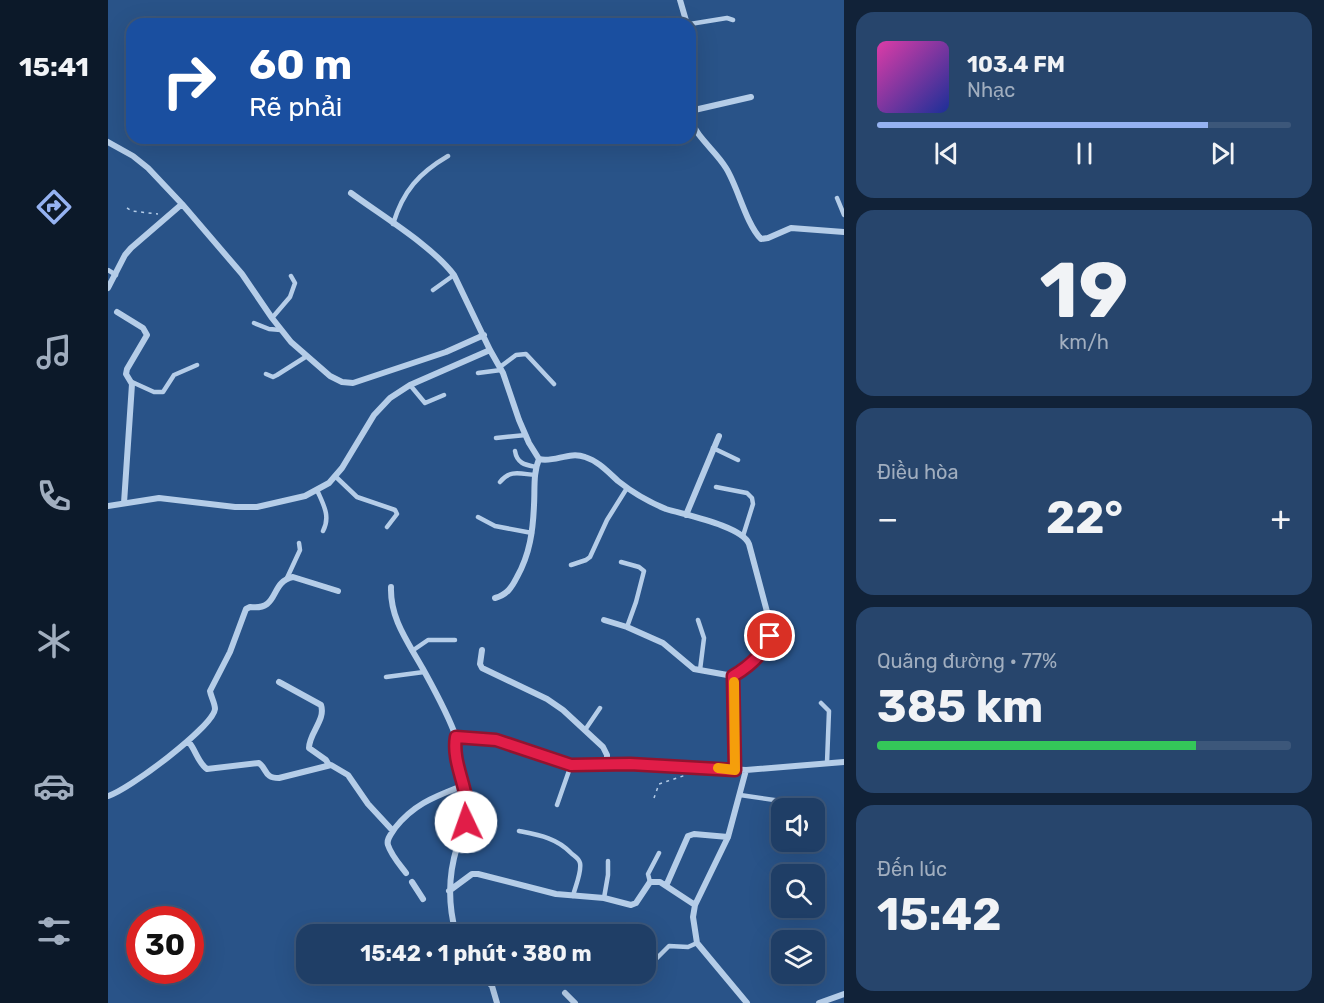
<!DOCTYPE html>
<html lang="vi">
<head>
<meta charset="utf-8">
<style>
	:root { --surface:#1f3e66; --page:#27456c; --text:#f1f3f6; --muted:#a1aebf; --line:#3c577a; --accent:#95b2f1 }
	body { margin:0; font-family:Rubik,sans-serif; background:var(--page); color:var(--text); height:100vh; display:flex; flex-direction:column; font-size:22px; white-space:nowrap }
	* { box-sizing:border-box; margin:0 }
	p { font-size:20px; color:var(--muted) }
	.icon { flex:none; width:33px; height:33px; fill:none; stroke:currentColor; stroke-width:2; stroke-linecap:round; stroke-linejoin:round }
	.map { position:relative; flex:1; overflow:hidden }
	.drawer { display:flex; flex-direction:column; gap:12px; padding:12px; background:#112238; width:480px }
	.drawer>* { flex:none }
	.top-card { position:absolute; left:18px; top:18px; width:570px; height:126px; border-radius:18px; box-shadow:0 6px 24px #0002,0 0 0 2px var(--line); background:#1a4fa0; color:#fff; overflow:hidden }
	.buttons { position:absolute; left:663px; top:798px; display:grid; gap:12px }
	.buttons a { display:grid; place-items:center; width:54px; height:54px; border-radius:12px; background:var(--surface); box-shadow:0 6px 24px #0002,0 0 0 2px var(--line); font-size:30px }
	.speed { position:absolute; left:18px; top:906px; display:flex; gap:12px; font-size:30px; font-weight:700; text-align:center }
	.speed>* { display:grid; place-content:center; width:78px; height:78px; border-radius:50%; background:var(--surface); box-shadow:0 6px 24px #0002,0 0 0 2px var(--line); line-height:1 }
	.speed .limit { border:9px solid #d22; background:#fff; color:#111 }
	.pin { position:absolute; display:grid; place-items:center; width:51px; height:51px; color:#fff; margin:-26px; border:3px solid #fff; border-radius:50%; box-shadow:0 2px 6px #0007 }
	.me { position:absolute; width:66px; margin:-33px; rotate:357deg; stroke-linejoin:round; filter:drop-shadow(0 0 4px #0008) }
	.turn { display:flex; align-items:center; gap:21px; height:126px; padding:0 24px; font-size:27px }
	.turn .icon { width:78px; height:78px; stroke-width:2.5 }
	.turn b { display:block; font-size:42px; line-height:51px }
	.big { font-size:45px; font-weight:700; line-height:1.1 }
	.drawer .card { flex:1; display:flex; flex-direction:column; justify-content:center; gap:9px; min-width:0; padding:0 21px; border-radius:18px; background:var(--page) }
	.drawer .dial { align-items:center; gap:0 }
	.dial b { font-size:78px; line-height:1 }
	.song { display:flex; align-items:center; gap:18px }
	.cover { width:72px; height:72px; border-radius:9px; background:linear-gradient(135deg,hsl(320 70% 55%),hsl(230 70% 35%)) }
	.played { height:6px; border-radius:3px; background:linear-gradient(90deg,var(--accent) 80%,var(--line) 80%) }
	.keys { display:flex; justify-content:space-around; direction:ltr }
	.heat { display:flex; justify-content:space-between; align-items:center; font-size:33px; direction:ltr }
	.charge { height:9px; border-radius:4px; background:linear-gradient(90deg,#34c759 77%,var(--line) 0) }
	.trip { position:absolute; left:188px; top:924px; width:360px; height:60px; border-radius:18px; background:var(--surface); box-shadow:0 6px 24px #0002,0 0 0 2px var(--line); font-weight:700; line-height:60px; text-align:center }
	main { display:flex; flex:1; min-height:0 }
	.tabs { display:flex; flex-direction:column; width:108px; justify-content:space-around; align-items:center; background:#0c1929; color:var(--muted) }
	.tabs .icon { width:42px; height:42px }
	.tabs .active { color:var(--accent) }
	.tabs b { font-size:27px; color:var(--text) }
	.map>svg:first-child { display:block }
</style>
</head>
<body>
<main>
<nav class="tabs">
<b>15:41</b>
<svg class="icon active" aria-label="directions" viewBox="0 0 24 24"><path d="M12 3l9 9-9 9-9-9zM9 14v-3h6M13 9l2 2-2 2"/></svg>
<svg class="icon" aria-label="music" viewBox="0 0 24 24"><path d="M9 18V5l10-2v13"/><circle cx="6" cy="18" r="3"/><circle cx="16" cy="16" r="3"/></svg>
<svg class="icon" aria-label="phone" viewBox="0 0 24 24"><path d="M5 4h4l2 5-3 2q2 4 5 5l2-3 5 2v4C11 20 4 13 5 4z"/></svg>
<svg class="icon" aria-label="climate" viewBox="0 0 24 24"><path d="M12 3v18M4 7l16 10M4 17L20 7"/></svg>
<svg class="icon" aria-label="car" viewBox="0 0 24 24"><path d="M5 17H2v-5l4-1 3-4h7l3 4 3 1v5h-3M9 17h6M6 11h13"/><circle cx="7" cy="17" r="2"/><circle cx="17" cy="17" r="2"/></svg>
<svg class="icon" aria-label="filters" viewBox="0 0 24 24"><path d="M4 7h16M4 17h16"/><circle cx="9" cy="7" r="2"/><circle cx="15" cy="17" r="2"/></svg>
</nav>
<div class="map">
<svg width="736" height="1003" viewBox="0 0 736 1003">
	<rect width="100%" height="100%" fill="#295388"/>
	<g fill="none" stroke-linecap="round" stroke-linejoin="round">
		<path stroke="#b5cde8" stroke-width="1.5" stroke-dasharray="3 4.5" stroke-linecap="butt" d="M 19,208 L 24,211 L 50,214
			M 546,798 L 551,784 L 578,775"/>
		<path stroke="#b5cde8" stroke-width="4.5" d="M 582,24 L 619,18 L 625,20
			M 729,198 L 736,215
			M 285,224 C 295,191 311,173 340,156
			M 0,270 L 8,275
			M 325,290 L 346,275
			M 164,318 L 182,297 L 187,283 L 183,276
			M 146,323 L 161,329 L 173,330
			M 392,367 L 408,355 L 418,354 L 446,384
			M 370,373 L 393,370
			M 158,374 L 165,377 L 169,375 L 199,356
			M 24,382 L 46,392 L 55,392 L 66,375 L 89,365
			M 302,385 L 317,403 L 336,395
			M 388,438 L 418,435
			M 605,448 L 630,460
			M 407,451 C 409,464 418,465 428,467
			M 227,476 L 249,497 L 287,510 L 289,514 L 279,527
			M 392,482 C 402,469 413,474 427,475
			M 608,487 L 639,493 L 644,498 L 645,504 L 635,536
			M 209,490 C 215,504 223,516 215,531
			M 370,517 L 387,526 L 424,533
			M 513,562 L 531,567 L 536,571 L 528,602 L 519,627
			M 463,565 L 478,560 L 482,557 L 499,520 L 519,488
			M 179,578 L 192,550 L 191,543
			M 590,620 L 596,638 L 592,670
			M 304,651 L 320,640 L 347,640
			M 278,677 L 316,672
			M 713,703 L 721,711 L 719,763
			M 477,730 L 492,708
			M 632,795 L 673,801
			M 449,805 L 463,765
			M 411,831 C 431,835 449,838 463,853 C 466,856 471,858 472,863 C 474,872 467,887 465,896
			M 542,882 L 540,874 L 551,853
			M 496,898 L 500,875 L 500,861
			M 544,963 L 561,946 L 580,947 L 589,943"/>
		<path stroke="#b5cde8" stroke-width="6" d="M 572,0 L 579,24
			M 582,111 L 643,97
			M 582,119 C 590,139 607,150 618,168 C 630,187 638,224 653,239 L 660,238 L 683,228 L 736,232
			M 0,142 L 25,156 L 40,168 L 74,204 L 134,274 L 164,318 L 183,342 L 222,376 L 234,382 L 245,383 L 338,352 L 376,335
			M 243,193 C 274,216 323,245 346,275 L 382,350 L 395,373 L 411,420 L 421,443 L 431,459 C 446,463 461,451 477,457 C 490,461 500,472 510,481 C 525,493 541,502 558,509 C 577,515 634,526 641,544 L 662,623 L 662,636 L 653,654 L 637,669 L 625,676 L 586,669 L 555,643 L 519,627 L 496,620
			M 0,288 L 17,255 L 23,248 L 74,204
			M 9,312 L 35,328 L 39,335 L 19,369 L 18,374 L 24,384 L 16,503
			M 0,506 L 51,498 L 127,507 L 149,507 L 197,496 L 221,483 L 234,468 L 266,415 L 282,398 L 302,385 L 382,350
			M 578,515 L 611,436
			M 283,587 C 282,619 300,642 315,669 C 327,691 340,714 348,737 C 344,763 360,786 360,811 C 360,823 352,835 349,847 C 340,876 340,905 348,934
			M 387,598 C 399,595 404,587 409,577 C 422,554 425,530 426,505 C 427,489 425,473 431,459
			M 374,650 L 372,664 L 374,668 L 439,699 L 455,710 L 495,747 L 499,755 L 499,764
			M 625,676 L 627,770
			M 171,682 L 213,705 C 218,720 201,733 201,748 L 218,760 L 221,765
			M 348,737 L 388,740 L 463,765 L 522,764 L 638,770 L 736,762
			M 80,741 C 88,750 90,763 99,769 L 151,763 C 160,770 156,778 171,778 L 223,765 L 240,775 L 260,804 L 285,831
			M 638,770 L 620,837 L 587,905 L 585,917 L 589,943 L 639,1003
			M 0,796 C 19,791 105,727 107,709 C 107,703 103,697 102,691 L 122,652 L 138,609 L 142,607 C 172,611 161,582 185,577 L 230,591
			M 298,873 C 292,865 283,855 280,845 C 278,839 284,833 287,828 C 306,804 326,797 354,786
			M 304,882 L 315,899
			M 558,886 L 580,836 L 586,834 L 620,837
			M 341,891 L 364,874 L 370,874 L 448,894 L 496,898 L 523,905 L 528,903 L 542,882 L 552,882 L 587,905
			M 372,974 L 384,986 L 389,1003
			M 457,993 L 467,1003
			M 711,1003 L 736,994"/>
	</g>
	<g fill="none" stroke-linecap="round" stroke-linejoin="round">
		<g stroke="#92132f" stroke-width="15">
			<path id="route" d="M 358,822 C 365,794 343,766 348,737 L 388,740 L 463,765 L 522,764 L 627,770 L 625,676 C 642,666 656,654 662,636"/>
		</g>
		<use href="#route" stroke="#e11d48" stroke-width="10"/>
		<path stroke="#f59e0b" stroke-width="10" d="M 610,768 L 627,770 L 626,682"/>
	</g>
</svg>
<div class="buttons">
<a><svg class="icon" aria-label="sound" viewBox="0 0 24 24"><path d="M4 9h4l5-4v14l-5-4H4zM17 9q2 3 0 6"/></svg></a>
<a><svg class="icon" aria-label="search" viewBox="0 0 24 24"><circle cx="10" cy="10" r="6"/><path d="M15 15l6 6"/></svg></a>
<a><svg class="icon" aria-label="layers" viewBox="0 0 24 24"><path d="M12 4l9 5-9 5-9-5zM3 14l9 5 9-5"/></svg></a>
</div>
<div class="speed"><div class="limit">30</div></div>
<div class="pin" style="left:662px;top:636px;background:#d93025"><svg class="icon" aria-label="arrive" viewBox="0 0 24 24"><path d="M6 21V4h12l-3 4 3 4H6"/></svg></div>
<svg class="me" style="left:358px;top:822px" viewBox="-20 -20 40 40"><circle r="19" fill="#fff"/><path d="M0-13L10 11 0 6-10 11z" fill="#e11d48"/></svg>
<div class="trip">15:42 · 1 phút · 380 m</div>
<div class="top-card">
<div class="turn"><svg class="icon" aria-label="right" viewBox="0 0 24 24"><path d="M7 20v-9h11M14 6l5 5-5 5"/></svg><div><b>60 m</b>Rẽ phải</div></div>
</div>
</div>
<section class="drawer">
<div class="card">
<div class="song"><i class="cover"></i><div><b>103.4 FM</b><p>Nhạc</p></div></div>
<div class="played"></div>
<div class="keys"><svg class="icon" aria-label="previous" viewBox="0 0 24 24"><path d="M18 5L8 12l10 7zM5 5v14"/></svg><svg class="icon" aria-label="pause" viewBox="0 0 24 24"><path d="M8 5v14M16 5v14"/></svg><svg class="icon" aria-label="next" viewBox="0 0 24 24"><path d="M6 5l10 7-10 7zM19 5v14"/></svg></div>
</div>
<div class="card dial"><b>19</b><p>km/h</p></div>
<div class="card"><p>Điều hòa</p>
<div class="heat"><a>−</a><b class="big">22°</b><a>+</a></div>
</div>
<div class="card"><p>Quãng đường · 77%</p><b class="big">385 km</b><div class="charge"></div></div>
<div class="card"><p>Đến lúc</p><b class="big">15:42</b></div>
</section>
</main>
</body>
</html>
